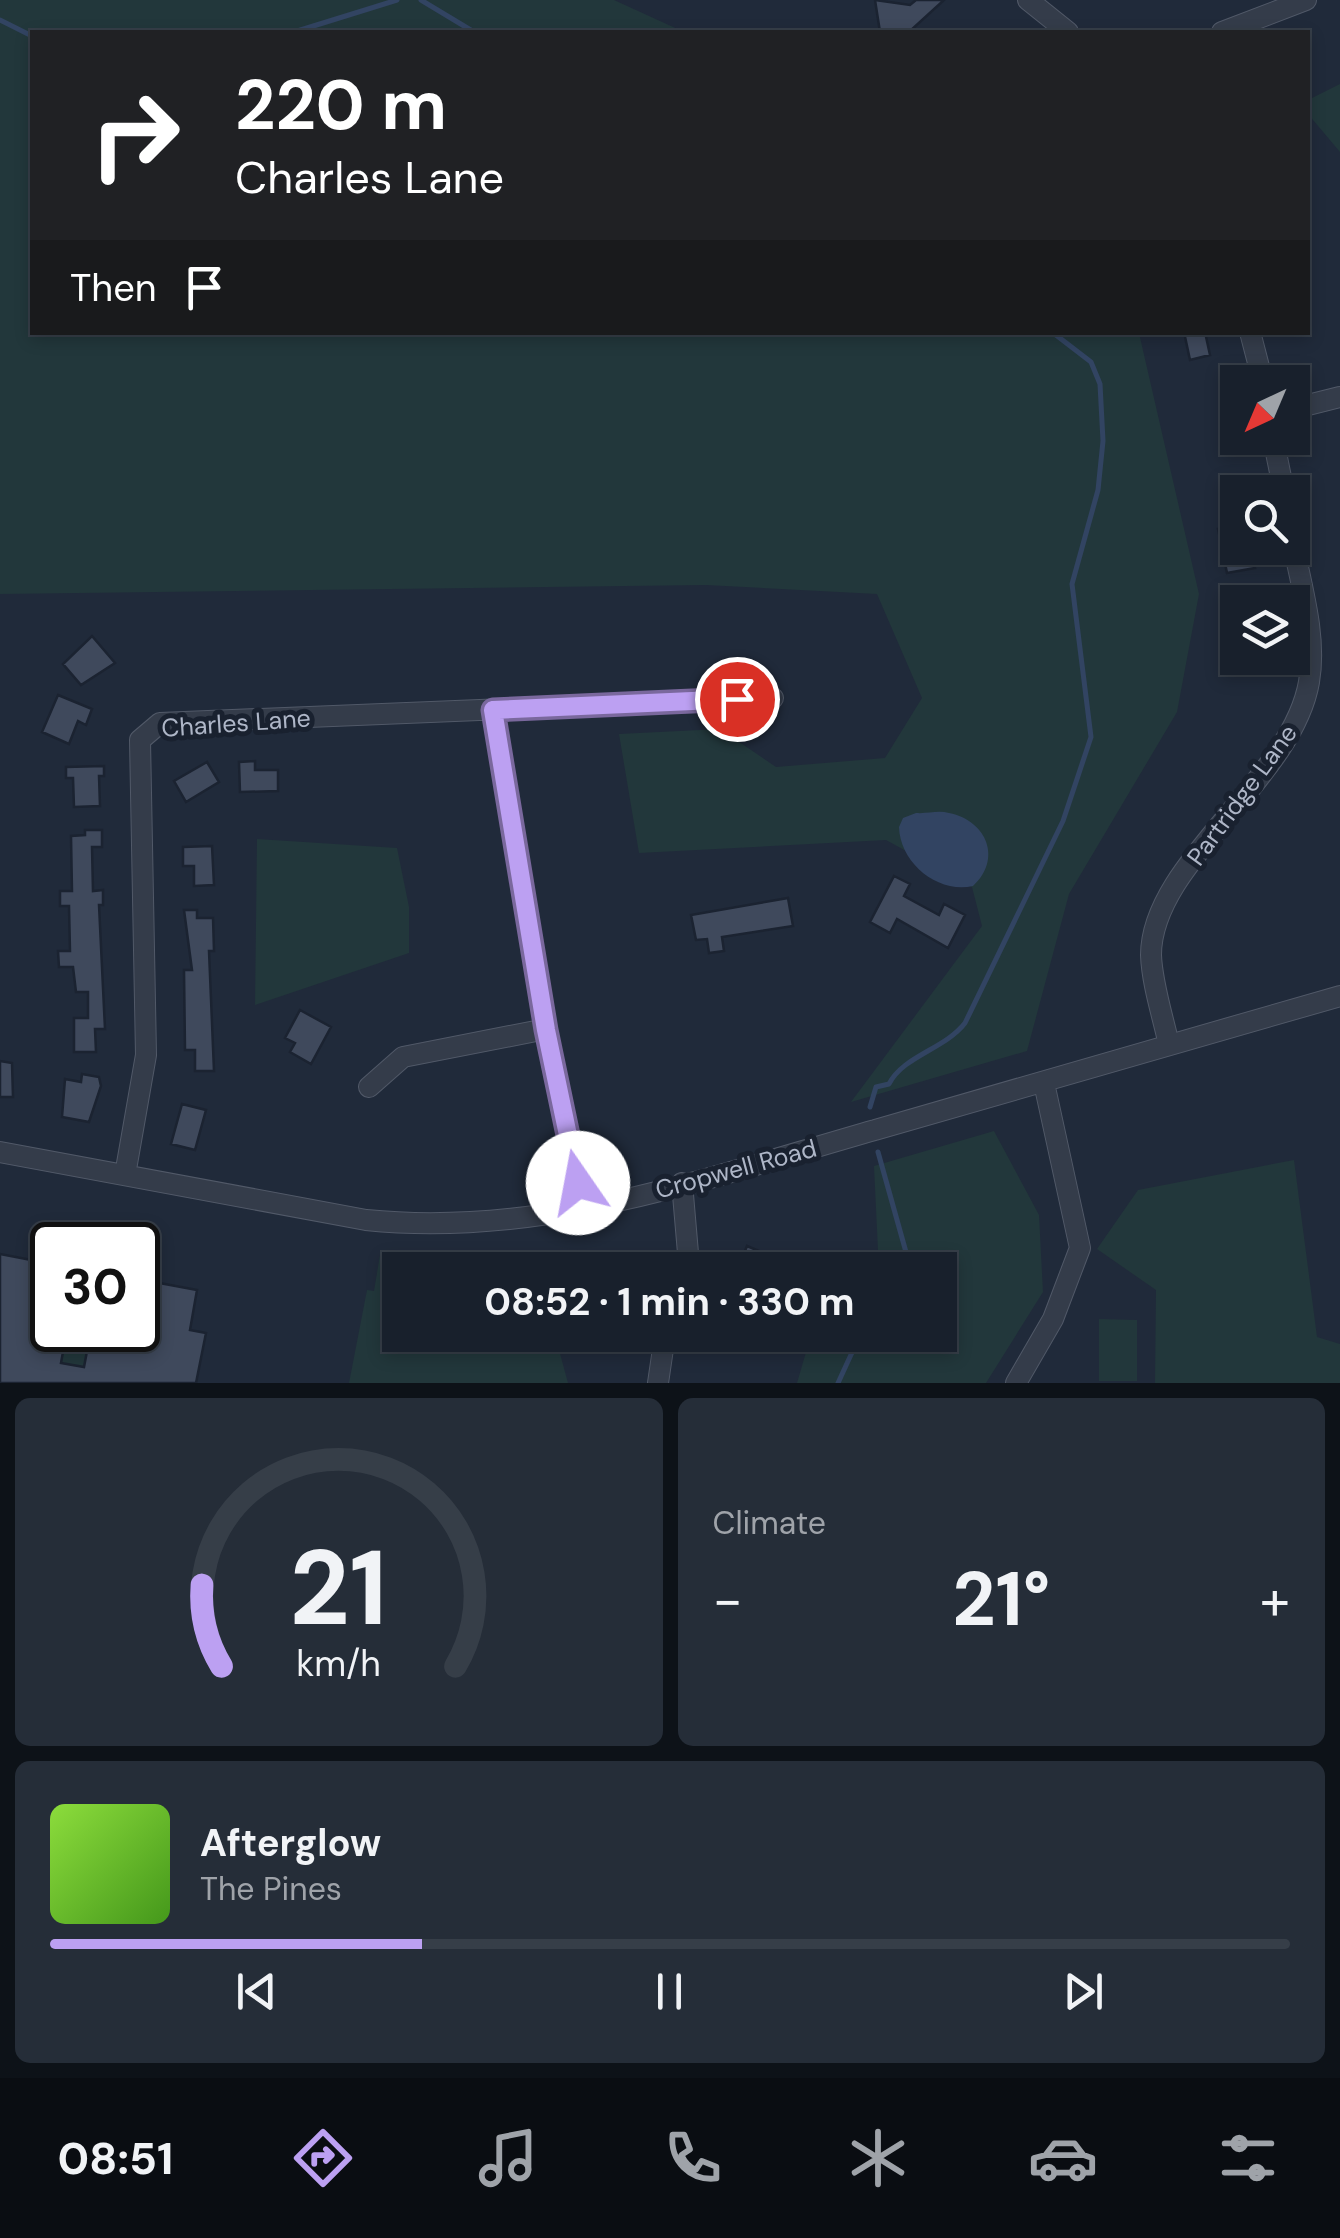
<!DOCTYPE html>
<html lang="en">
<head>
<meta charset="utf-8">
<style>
	:root { --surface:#18202c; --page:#252d38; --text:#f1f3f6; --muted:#9fa3a9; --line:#363e48; --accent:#bca0f2 }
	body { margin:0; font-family:"DM Sans",sans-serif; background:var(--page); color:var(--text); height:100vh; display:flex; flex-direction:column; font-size:38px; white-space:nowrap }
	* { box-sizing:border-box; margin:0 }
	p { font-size:32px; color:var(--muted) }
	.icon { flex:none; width:55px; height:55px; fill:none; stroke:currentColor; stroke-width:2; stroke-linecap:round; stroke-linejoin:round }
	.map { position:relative; height:1383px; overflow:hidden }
	.panel { display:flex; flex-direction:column; gap:15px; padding:15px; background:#0d1218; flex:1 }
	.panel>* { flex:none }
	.hud { position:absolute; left:30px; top:30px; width:1280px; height:305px; border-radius:0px; box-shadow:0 5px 15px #0003,0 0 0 2px var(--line); background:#202124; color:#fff; overflow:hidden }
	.needle { width:65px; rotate:224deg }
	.tools { position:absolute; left:1220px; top:365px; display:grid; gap:20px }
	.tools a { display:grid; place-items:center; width:90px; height:90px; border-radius:0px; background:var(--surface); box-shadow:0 5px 15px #0003,0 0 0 2px var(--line); font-size:50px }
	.speed { position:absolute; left:30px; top:1222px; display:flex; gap:20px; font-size:50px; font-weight:700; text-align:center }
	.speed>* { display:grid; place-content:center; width:130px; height:130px; border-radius:50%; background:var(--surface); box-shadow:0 5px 15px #0003,0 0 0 2px var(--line); line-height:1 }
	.speed .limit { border:5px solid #111; border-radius:15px; background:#fff; color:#111 }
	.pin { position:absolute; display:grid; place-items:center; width:85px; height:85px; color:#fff; margin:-42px; border:5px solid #fff; border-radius:50%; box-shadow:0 2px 10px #0007 }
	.me { position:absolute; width:110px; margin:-55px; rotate:348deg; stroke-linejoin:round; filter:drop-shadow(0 0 8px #0008) }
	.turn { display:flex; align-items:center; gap:35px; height:210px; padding:0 40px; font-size:45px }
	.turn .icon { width:130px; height:130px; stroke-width:2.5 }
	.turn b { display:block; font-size:70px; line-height:85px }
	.then { display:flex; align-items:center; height:95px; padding:0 40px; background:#0003; gap:20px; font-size:38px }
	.big { font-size:75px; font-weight:700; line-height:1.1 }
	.panel .widget { flex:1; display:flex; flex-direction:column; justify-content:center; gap:15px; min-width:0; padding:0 35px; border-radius:15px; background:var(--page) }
	.panel .dial { align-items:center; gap:0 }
	.dial svg { height:260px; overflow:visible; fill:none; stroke:var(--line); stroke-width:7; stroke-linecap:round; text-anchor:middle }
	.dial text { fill:var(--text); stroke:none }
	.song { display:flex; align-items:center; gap:30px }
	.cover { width:120px; height:120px; border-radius:15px; background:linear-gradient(135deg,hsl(90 70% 55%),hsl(100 70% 35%)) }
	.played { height:10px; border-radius:5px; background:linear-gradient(90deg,var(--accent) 30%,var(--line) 30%) }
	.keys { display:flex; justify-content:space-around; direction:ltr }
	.heat { display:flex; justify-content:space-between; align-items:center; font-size:55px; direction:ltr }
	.panel .tiles { flex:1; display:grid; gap:15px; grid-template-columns:1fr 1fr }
	.widget:last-child { grid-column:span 2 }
	.trip { position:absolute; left:382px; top:1252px; width:575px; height:100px; border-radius:0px; background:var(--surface); box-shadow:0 5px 15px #0003,0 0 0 2px var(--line); font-weight:700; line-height:100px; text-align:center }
	.menu { display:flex; height:160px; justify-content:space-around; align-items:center; background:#0a0d12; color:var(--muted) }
	.menu .icon { width:70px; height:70px }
	.menu .on { color:var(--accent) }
	.menu b { font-size:45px; color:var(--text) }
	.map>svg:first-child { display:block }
</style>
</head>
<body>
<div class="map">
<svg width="1340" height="1383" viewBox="0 0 1340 1383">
	<rect width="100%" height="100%" fill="#202a3a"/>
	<path fill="#22373b" d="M 0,0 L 614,0 L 684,32 L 32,32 L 32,332 L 1139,333 L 1199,594 L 1177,712 L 1069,894 L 1027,1051 L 851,1102 L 982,926 L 972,887 L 886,840 L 639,853 L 619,734 L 720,729 L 776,767 L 885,758 L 922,698 L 877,594 L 706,585 L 0,594 Z
		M 1340,84 L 1340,152 L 1308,114 L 1308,100 Z
		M 257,839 L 397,848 L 409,907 L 409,953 L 255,1005 Z
		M 994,1131 L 1039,1215 L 1043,1292 L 986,1383 L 797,1383 L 811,1335 L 940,1335 L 940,1270 L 860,1270 L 878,1250 L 874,1166 Z
		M 1294,1160 L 1317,1337 L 1340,1344 L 1340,1383 L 1155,1383 L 1156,1290 L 1097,1249 L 1138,1190 Z
		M 380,1255 L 449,1265 L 449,1270 L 400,1270 L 400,1335 L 555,1335 L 568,1383 L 349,1383 L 367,1290 L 374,1291 Z
		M 1099,1319 L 1137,1320 L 1137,1381 L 1099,1381 Z
		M 67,1330 L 91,1330 L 84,1367 L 61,1363 Z"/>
	<path fill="#324462" d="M 916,813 C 927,814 938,810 949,813 C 988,821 1002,860 973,886 C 938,894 900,863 899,827 L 903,818 Z"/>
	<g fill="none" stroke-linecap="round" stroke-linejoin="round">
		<path stroke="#324462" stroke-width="5" d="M 421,0 L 474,32
			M 0,20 L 32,36
			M 294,32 L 397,0
			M 870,1107 L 876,1087 L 889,1084 C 903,1056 945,1049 965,1023 L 1063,821 L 1091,737 L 1072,584 L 1098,490 L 1103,441 L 1100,384 L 1091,362 L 1052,332
			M 878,1152 L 911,1270
			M 838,1383 L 860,1335"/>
	</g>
	<path fill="#3f495c" stroke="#1b2331" stroke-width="2.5" d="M 875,0 L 910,5 L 916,0 L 944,0 L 909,32 L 880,32 Z
		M 1184,332 L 1205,332 L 1210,355 L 1190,360 Z
		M 1238,525 L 1238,548 L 1251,548 L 1255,568 L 1227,573 L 1218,529 Z
		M 92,636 L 115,663 L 81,685 L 63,664 Z
		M 58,695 L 92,709 L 86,725 L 78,721 L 69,744 L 42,732 Z
		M 255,761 L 255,770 L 278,770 L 278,791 L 240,792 L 239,762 Z
		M 207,762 L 219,782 L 186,802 L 174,781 Z
		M 104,766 L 104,776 L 99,776 L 100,806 L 74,807 L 73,778 L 66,778 L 66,767 Z
		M 85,830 L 102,830 L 102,847 L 92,847 L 93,891 L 103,890 L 103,905 L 99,905 L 105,1029 L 95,1029 L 96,1052 L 74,1052 L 74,1018 L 88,1018 L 88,992 L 76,992 L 73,967 L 59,967 L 58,951 L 70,951 L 69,906 L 60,906 L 60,891 L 72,891 L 71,836 L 85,835 Z
		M 212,846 L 214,885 L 194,886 L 194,866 L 183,866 L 183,847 Z
		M 894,876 L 910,884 L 904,896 L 939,915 L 944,904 L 965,915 L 948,948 L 897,919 L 890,933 L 870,922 Z
		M 788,898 L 793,926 L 722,937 L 724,951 L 709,953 L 707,939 L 696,940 L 691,915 Z
		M 184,910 L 197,910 L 197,918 L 213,918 L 214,951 L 209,951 L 214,1071 L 195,1071 L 195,1050 L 185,1050 L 184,970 L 192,970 Z
		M 300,1010 L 331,1027 L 311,1064 L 290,1052 L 295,1043 L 285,1038 Z
		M 0,1061 L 12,1063 L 13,1097 L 0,1097 Z
		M 82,1074 L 99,1077 L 101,1086 L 89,1122 L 62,1117 L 65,1079 L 81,1082 Z
		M 182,1104 L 206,1110 L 195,1150 L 171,1144 Z
		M 747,1246 L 773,1257 L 768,1270 L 737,1270 Z
		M 0,1254 L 52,1264 L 52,1330 L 67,1330 L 61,1363 L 84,1367 L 91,1330 L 138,1330 L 138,1279 L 197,1290 L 190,1330 L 206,1333 L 196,1383 L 0,1383 Z"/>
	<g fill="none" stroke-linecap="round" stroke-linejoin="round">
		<g stroke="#515968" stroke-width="22">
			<path id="minor" d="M 1028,0 L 1068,32
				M 1222,32 L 1306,0
				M 1250,332 L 1263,382
				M 1292,409 L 1340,397
				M 1273,438 L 1284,492
				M 493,710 L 546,1029 L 583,1210
				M 1169,1045 C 1163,1017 1152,984 1151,955 C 1151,863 1292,780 1309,682 C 1317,636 1301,585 1292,539
				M 369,1087 L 403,1057 L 546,1029
				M 0,1152 L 366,1220 C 544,1238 706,1178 875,1130 C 1030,1085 1185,1040 1340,996
				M 125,1175 L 146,1055 L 140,740 L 160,723 L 773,698
				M 682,1183 L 688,1253 L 682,1270
				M 658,1383 L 665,1335
				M 1016,1383 L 1053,1319 L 1080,1248 L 1044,1083"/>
		</g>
		<use href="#minor" stroke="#343c4a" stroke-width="20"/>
	</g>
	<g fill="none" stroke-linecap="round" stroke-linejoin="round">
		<g stroke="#7a689d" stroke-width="25">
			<path id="route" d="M 578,1183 L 546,1030 L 493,710 L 737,699"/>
		</g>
		<use href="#route" stroke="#bca0f2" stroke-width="18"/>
	</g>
	<g text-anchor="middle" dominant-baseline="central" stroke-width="10" stroke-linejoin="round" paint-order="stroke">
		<g font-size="25" fill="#aeb6c7" stroke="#19212f">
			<text transform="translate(236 723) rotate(-4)">Charles Lane</text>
			<text transform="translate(1242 795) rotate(-54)">Partridge Lane</text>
			<text transform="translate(736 1169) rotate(-15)">Cropwell Road</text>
		</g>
	</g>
</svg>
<div class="tools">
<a><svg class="needle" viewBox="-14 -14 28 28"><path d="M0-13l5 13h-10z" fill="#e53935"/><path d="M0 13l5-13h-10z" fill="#9fa3a9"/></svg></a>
<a><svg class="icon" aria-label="search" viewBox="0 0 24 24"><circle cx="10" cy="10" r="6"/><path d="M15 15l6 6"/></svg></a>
<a><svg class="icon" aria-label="layers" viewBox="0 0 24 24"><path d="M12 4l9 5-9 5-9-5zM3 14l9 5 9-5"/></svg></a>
</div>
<div class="speed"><div class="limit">30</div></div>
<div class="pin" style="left:737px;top:699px;background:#d93025"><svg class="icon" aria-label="arrive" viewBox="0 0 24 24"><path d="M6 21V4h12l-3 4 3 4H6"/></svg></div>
<svg class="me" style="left:578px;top:1183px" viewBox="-20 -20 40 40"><circle r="19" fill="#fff"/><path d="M0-13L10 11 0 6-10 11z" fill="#bca0f2"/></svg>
<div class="trip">08:52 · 1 min · 330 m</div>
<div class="hud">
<div class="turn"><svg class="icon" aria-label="right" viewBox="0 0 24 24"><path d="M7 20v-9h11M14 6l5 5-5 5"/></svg><div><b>220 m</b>Charles Lane</div></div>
<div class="then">Then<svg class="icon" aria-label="arrive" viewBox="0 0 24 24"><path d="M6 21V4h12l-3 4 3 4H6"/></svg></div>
</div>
</div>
<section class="panel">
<div class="tiles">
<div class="widget dial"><svg viewBox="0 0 100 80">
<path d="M14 69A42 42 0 1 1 86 69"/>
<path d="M14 69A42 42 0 0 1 8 44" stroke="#bca0f2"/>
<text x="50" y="56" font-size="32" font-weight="700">21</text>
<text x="50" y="72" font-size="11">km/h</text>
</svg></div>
<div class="widget"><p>Climate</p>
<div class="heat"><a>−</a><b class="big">21°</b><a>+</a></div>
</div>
<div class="widget">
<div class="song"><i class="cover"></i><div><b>Afterglow</b><p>The Pines</p></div></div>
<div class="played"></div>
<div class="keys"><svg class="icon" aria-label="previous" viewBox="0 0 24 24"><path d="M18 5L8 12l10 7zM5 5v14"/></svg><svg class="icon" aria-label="pause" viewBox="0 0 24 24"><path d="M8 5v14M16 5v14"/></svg><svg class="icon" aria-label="next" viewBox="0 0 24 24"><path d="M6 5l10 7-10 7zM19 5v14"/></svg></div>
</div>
</div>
</section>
<nav class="menu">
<b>08:51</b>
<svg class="icon on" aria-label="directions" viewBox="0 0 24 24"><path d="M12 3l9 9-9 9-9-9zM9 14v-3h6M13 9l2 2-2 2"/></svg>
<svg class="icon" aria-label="music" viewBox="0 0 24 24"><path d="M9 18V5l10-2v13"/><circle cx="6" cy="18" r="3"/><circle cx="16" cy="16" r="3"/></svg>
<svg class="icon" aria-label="phone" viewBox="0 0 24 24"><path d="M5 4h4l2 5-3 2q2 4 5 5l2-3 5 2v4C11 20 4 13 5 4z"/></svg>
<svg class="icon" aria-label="climate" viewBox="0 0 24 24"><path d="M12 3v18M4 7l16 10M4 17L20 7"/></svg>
<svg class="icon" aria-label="car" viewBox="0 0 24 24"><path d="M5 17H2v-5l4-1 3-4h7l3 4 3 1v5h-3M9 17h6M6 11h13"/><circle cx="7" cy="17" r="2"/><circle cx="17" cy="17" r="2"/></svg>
<svg class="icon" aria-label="filters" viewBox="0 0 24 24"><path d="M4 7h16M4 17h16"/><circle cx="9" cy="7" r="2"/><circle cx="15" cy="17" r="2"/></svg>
</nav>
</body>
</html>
